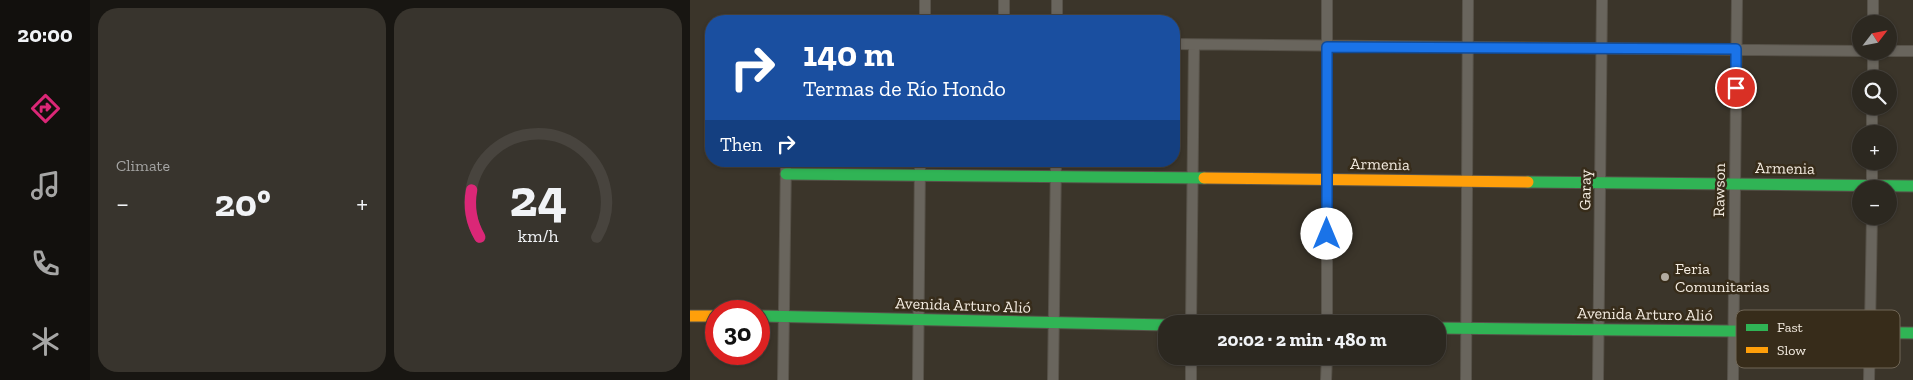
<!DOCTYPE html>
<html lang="en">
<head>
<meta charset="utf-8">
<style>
	:root { --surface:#2c2820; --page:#38342d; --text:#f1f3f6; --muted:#a6a6a5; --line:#48443e; --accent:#db2777 }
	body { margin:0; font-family:"Zilla Slab",serif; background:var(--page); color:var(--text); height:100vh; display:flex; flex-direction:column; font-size:19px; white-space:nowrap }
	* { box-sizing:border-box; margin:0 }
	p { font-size:16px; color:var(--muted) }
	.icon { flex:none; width:28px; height:28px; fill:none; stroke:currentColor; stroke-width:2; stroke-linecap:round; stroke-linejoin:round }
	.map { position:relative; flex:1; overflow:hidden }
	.sheet { display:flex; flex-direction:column; gap:8px; padding:8px; background:#181612; width:600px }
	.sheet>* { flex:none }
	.hud { position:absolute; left:15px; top:15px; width:475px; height:152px; border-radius:20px; box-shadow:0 1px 4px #0004,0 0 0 1px var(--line); background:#1a4fa0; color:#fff; overflow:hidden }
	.needle { width:32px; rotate:58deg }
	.buttons { position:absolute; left:1162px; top:15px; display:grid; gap:10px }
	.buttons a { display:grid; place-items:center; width:45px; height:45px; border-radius:50%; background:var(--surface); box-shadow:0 1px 4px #0004,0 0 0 1px var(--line); font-size:25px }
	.speed { position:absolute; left:15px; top:300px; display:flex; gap:10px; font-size:25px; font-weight:700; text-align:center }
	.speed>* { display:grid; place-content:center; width:65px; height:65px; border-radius:50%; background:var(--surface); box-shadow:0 1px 4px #0004,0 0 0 1px var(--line); line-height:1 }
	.speed .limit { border:8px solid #d22; background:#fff; color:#111 }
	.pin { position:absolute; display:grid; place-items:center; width:42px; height:42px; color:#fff; margin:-21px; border:2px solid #fff; border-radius:50%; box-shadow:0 1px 5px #0007 }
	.me { position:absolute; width:55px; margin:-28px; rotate:0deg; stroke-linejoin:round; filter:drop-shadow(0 0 4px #0008) }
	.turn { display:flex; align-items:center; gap:18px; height:105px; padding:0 15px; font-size:22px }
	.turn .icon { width:65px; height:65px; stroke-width:2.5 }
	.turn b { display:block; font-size:35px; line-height:42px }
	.then { display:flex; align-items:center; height:48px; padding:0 15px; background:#0003; gap:10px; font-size:19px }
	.big { font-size:38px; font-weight:700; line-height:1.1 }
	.sheet .card { flex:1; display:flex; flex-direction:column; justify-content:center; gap:8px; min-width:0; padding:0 18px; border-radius:20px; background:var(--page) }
	.sheet .dial { align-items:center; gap:0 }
	.dial svg { height:130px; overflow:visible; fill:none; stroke:var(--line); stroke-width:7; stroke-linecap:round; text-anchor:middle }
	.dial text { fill:var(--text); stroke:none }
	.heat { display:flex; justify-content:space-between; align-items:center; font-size:28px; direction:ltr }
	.sheet .tiles { flex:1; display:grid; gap:8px; grid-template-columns:repeat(2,1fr) }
	.trip { position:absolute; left:468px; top:315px; width:288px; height:50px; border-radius:20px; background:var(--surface); box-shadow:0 1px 4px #0004,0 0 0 1px var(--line); font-weight:700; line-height:50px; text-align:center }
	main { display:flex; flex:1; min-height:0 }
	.menu { display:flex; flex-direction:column; width:90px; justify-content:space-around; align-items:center; background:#12100d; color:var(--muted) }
	.menu .icon { width:35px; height:35px }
	.menu .active { color:var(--accent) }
	.menu b { font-size:22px; color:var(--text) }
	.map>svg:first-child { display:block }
</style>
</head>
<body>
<main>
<nav class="menu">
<b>20:00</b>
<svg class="icon active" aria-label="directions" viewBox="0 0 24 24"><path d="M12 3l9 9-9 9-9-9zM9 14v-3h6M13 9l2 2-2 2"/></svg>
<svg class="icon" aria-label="music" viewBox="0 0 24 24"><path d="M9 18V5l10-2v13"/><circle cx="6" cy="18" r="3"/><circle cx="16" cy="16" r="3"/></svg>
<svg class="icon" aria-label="phone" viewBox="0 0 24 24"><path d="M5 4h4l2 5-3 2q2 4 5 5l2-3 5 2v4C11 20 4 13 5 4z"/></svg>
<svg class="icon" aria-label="climate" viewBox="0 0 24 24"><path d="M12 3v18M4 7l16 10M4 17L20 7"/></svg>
</nav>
<section class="sheet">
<div class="tiles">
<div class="card"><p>Climate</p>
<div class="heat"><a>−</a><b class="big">20°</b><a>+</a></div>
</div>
<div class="card dial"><svg viewBox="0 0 100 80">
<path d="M14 69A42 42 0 1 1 86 69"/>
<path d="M14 69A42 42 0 0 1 9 40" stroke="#db2777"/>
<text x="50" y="56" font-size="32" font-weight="700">24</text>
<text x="50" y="72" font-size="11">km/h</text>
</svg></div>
</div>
</section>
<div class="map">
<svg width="1223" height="380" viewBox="0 0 1223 380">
	<rect width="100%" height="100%" fill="#3b352a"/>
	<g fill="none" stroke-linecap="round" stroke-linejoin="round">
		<g stroke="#575249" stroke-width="12">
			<path id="street" d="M 314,0 L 314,21
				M 235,21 L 235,0
				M 367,21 L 367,0
				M 1183,24 L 1183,0
				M 484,44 L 1171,51
				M 1199,51 L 1223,51
				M 1183,79 L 1183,51
				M 1182,134 L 1182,106
				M 1182,189 L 1182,161
				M 501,324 L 504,45
				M 637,324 L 637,0
				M 93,380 L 96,161
				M 228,380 L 230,161
				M 363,380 L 366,161
				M 501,380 L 501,356
				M 636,380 L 637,356
				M 776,380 L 778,0
				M 908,380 L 912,0
				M 1043,380 L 1047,0
				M 1179,380 L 1182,216"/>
		</g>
		<g stroke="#575249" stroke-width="13">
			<path id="fast" d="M 96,174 L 514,178
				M 838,182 L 1223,186
				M 69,316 L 476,325
				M 746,328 L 1223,333"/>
		</g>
		<g stroke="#575249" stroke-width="13">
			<path id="slow" d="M 514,178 L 838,182
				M 0,316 L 26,316"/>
		</g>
		<use href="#street" stroke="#69655d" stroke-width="10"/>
		<use href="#fast" stroke="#30b455" stroke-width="11"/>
		<use href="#slow" stroke="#ff9f0a" stroke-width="11"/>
	</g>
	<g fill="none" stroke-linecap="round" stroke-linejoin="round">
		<g stroke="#114b97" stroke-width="12">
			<path id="route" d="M 637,234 L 637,47 L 1046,49 L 1046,88"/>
		</g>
		<use href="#route" stroke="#1a73e8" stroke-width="9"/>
	</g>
	<circle fill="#b3aca1" stroke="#372c1a" stroke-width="2" cx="975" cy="277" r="5"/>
	<g text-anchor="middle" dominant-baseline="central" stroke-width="5" stroke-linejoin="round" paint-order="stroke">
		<g font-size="16" fill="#f4ece1" stroke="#372c1a">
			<text transform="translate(690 164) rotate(1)">Armenia</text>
			<text transform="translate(1095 168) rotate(1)">Armenia</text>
			<text transform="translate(895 190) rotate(-89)">Garay</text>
			<text transform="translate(1029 190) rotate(-89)">Rawson</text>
			<text transform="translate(273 305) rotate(2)">Avenida Arturo Alió</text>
			<text transform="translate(955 314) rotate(1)">Avenida Arturo Alió</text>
		</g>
		<g font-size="16" fill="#f4ece1" stroke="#372c1a" text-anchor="start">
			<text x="985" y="268">Feria<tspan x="985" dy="18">Comunitarias</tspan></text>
		</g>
	</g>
	<rect x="1046" y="310" width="164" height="58" rx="8" fill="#372c1a" stroke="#706656" stroke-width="1"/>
	<rect x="1056" y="324" width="22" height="7" fill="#30b455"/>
	<rect x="1056" y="347" width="22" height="6" fill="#ff9f0a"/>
	<g font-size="14" fill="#f4ece1">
		<text x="1087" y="332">Fast</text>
		<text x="1087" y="355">Slow</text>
	</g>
</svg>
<div class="buttons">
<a><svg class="needle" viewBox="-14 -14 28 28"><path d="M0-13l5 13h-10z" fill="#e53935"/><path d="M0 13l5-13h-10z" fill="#a6a6a5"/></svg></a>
<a><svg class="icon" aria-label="search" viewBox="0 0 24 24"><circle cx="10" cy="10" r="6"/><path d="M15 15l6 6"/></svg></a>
<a>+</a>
<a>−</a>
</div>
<div class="speed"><div class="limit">30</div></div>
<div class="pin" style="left:1046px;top:88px;background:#d93025"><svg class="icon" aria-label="arrive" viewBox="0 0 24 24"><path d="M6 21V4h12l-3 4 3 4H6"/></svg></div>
<svg class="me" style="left:637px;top:234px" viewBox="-20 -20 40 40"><circle r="19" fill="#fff"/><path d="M0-13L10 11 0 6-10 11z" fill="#1a73e8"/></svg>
<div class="trip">20:02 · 2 min · 480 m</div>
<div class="hud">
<div class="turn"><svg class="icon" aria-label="right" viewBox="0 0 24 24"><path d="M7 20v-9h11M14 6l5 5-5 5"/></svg><div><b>140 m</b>Termas de Río Hondo</div></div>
<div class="then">Then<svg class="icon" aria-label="right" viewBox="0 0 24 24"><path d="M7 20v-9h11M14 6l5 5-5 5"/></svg></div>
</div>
</div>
</main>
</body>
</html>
